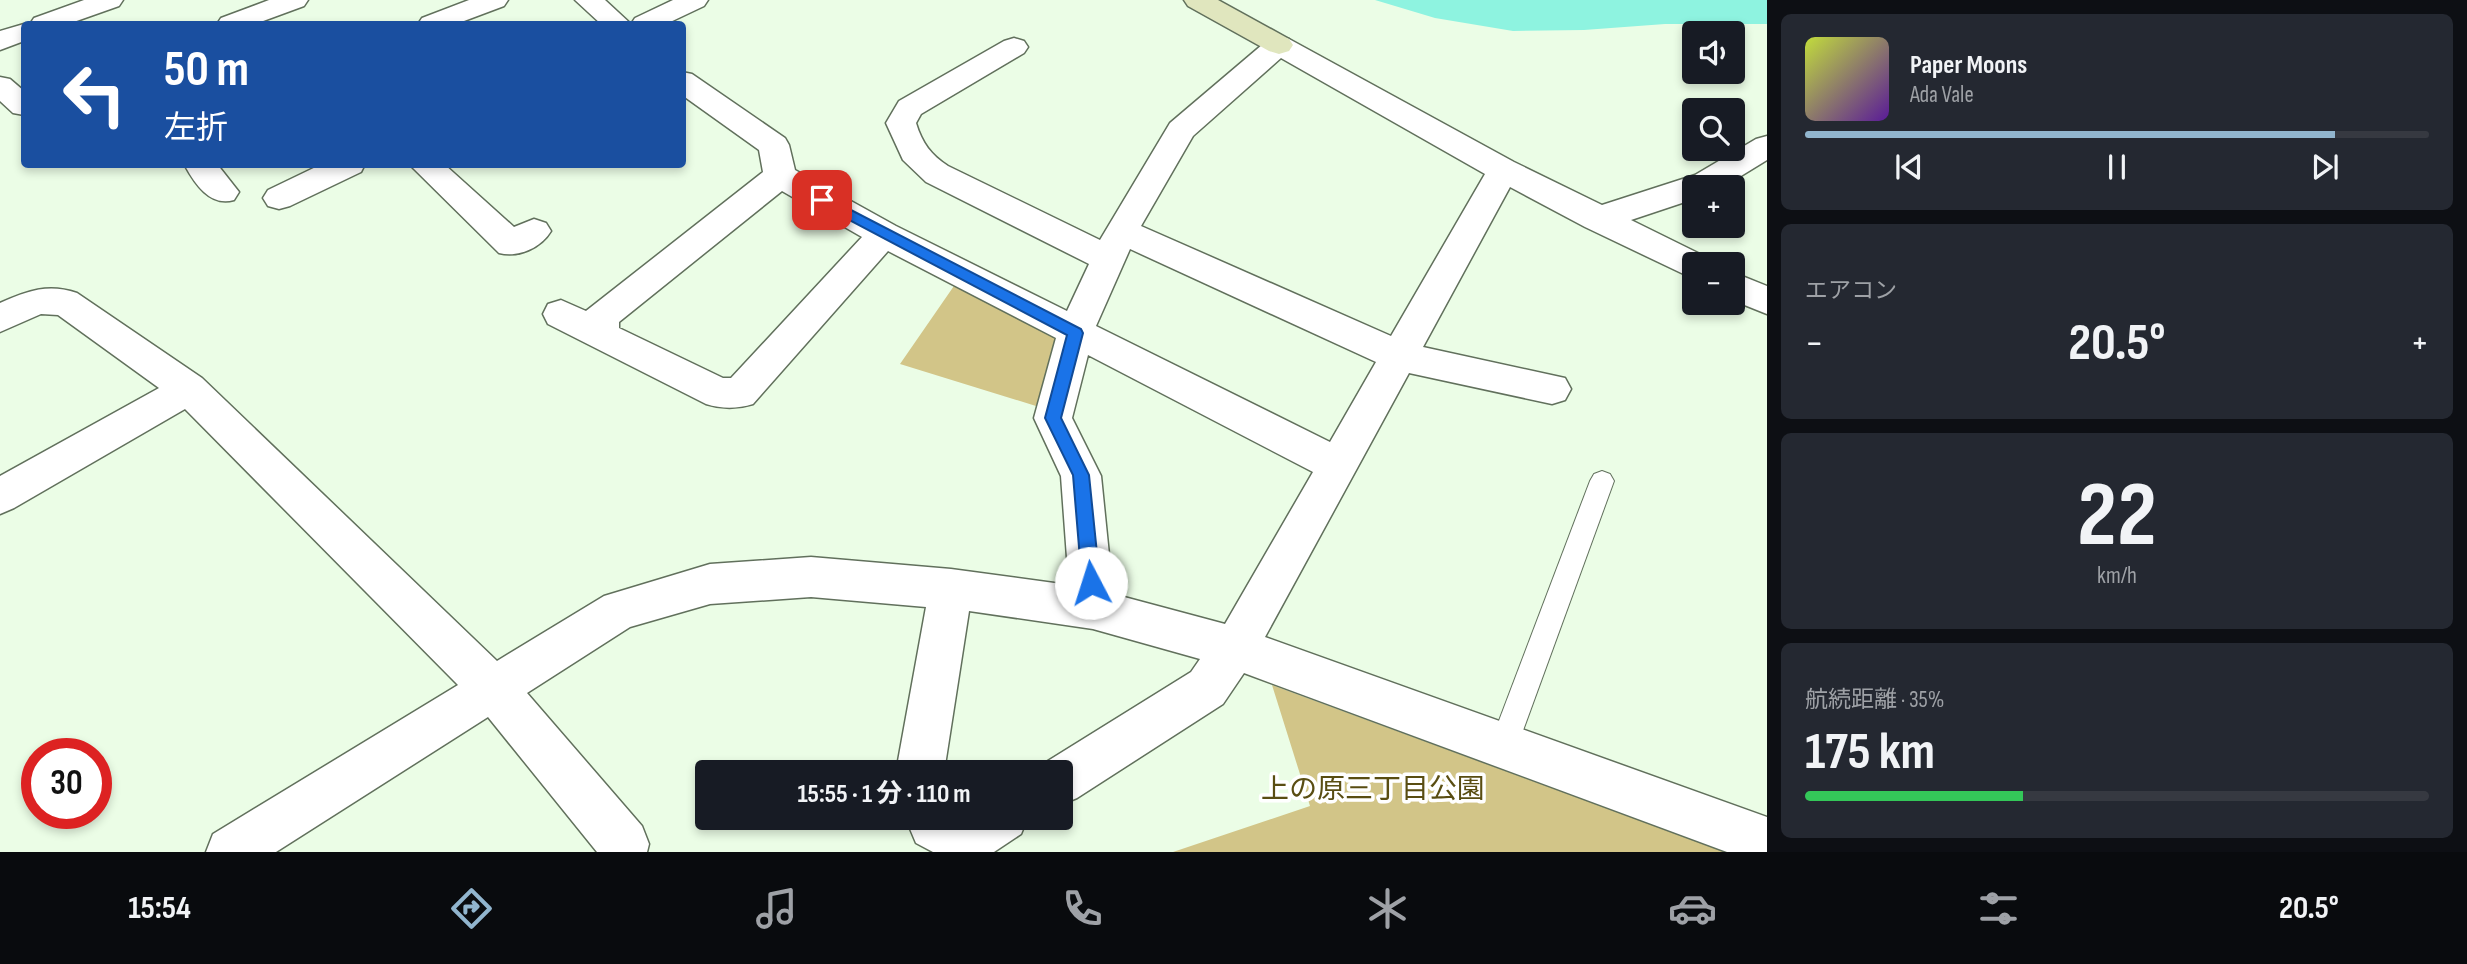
<!DOCTYPE html>
<html lang="ja">
<head>
<meta charset="utf-8">
<style>
	:root { --surface:#171b24; --page:#242831; --text:#f1f3f6; --muted:#9ea1a6; --line:#363941; --accent:#91b5ce }
	body { margin:0; font-family:"Sofia Sans Condensed","Noto Sans JP",sans-serif; background:var(--page); color:var(--text); height:100vh; display:flex; flex-direction:column; font-size:26px; white-space:nowrap }
	* { box-sizing:border-box; margin:0 }
	p { font-size:23px; color:var(--muted) }
	.icon { flex:none; width:38px; height:38px; fill:none; stroke:currentColor; stroke-width:2; stroke-linecap:round; stroke-linejoin:round }
	.map { position:relative; flex:1; overflow:hidden }
	.drawer { display:flex; flex-direction:column; gap:14px; padding:14px; background:#0d0f14; width:700px }
	.drawer>* { flex:none }
	.top-card { position:absolute; left:21px; top:21px; width:665px; height:147px; border-radius:7px; box-shadow:0 4px 10px #0003; background:#1a4fa0; color:#fff; overflow:hidden }
	.fabs { position:absolute; left:1682px; top:21px; display:grid; gap:14px }
	.fabs a { display:grid; place-items:center; width:63px; height:63px; border-radius:7px; background:var(--surface); box-shadow:0 4px 10px #0003; font-size:35px }
	.speed { position:absolute; left:21px; top:738px; display:flex; gap:14px; font-size:35px; font-weight:700; text-align:center }
	.speed>* { display:grid; place-content:center; width:91px; height:91px; border-radius:50%; background:var(--surface); box-shadow:0 4px 10px #0003; line-height:1 }
	.speed .limit { border:10px solid #d22; background:#fff; color:#111 }
	.pin { position:absolute; display:grid; place-items:center; width:60px; height:60px; color:#fff; margin:-30px; border-radius:14px; box-shadow:0 4px 10px #0006 }
	.me { position:absolute; width:77px; margin:-38px; rotate:355deg; stroke-linejoin:round; filter:drop-shadow(0 0 5px #0008) }
	.turn { display:flex; align-items:center; gap:24px; height:147px; padding:0 28px; font-size:32px }
	.turn .icon { width:91px; height:91px; stroke-width:2.5 }
	.turn b { display:block; font-size:49px; line-height:60px }
	.big { font-size:52px; font-weight:700; line-height:1.1 }
	.drawer .card { flex:1; display:flex; flex-direction:column; justify-content:center; gap:10px; min-width:0; padding:0 24px; border-radius:10px; background:var(--page) }
	.drawer .dial { align-items:center; gap:0 }
	.dial b { font-size:91px; line-height:1 }
	.song { display:flex; align-items:center; gap:21px }
	.cover { width:84px; height:84px; border-radius:10px; background:linear-gradient(135deg,hsl(70 70% 55%),hsl(270 70% 35%)) }
	.played { height:7px; border-radius:4px; background:linear-gradient(90deg,var(--accent) 85%,var(--line) 85%) }
	.keys { display:flex; justify-content:space-around; direction:ltr }
	.heat { display:flex; justify-content:space-between; align-items:center; font-size:38px; direction:ltr }
	.charge { height:10px; border-radius:5px; background:linear-gradient(90deg,#34c759 35%,var(--line) 0) }
	.trip { position:absolute; left:695px; top:760px; width:378px; height:70px; border-radius:7px; background:var(--surface); box-shadow:0 4px 10px #0003; font-weight:700; line-height:70px; text-align:center }
	.tab-bar { display:flex; height:112px; justify-content:space-around; align-items:center; background:#090b0e; color:var(--muted) }
	.tab-bar .icon { width:49px; height:49px }
	.tab-bar .selected { color:var(--accent) }
	.tab-bar b { font-size:32px; color:var(--text) }
	main { display:flex; flex:1; min-height:0 }
	.map>svg:first-child { display:block }
</style>
</head>
<body>
<main>
<div class="map">
<svg width="1767" height="852" viewBox="0 0 1767 852">
	<rect width="100%" height="100%" fill="#ebfde6"/>
	<path fill="#d2c588" d="M 956,283 L 1061,335 L 1036,406 L 900,364 Z
		M 1272,685 L 1726,852 L 1173,852 L 1310,806 Z"/>
	<path fill="#8ef3e0" d="M 1375,0 L 1767,0 L 1767,24 L 1665,24 L 1584,30 L 1513,31 L 1435,18 Z"/>
	<g fill="none" stroke-linecap="round" stroke-linejoin="round">
		<g stroke="#61705c" stroke-width="2">
			<path id="lane" d="M 1602,471 L 1610,474 L 1614,481 L 1517,747 L 1513,757 L 1503,761 L 1493,757 L 1489,747 L 1590,481 L 1594,474 Z"/>
		</g>
		<g stroke="#61705c" stroke-width="3">
			<path id="street" d="M 84,0 L 123,0 L 119,6 L 68,24 L 30,24 L 34,18 Z
				M 269,0 L 308,0 L 304,6 L 255,24 L 217,24 L 221,18 Z
				M 469,0 L 508,0 L 504,6 L 456,24 L 418,24 L 422,18 Z
				M 575,0 L 605,0 L 631,24 L 601,24 Z
				M 673,0 L 708,0 L 704,6 L 666,24 L 631,24 L 635,18 Z
				M 24,24 L 28,24 L 24,24 L 24,41 L 0,50 L 0,31 Z
				M 1279,36 L 1289,39 L 1514,162 L 1602,205 L 1695,175 L 1756,139 L 1767,136 L 1767,160 L 1723,187 L 1694,187 L 1694,199 L 1631,220 L 1706,257 L 1710,264 L 1694,264 L 1694,279 L 1585,227 L 1510,187 L 1423,347 L 1565,378 L 1571,389 L 1565,400 L 1552,404 L 1409,373 L 1265,637 L 1767,817 L 1767,852 L 1727,852 L 1244,673 L 1223,704 L 1077,798 L 1060,805 L 1060,772 L 1040,772 L 1043,764 L 1191,672 L 1200,659 L 1093,629 L 969,611 L 944,772 L 896,772 L 926,607 L 811,597 L 710,604 L 630,627 L 527,693 L 642,826 L 649,844 L 647,852 L 597,852 L 488,717 L 276,852 L 206,852 L 213,834 L 458,685 L 185,409 L 14,508 L 0,514 L 0,476 L 159,388 L 58,315 L 41,314 L 0,332 L 0,303 C 27,291 48,283 77,293 L 202,378 L 497,661 L 604,596 L 710,564 L 811,557 L 951,569 L 1069,585 L 1061,476 L 1034,418 L 1056,338 L 888,251 L 753,404 C 737,409 722,409 706,404 L 548,324 L 543,314 L 548,304 L 561,300 L 586,311 L 763,172 L 759,150 L 682,95 L 682,72 L 692,74 L 785,138 L 789,145 L 795,170 L 896,226 L 1067,311 L 1089,264 L 926,182 L 903,160 L 886,123 L 899,101 L 1004,41 L 1014,38 L 1024,41 L 1028,47 L 1024,53 L 921,114 L 916,123 C 922,143 931,155 948,166 L 1100,240 L 1170,123 L 1269,39 ZM 1281,58 L 1485,174 L 1391,336 L 1141,226 L 1193,136 ZM 782,191 L 862,237 L 731,378 L 723,378 L 619,328 L 619,322 ZM 1130,249 L 1376,362 L 1330,442 L 1096,326 ZM 1088,355 L 1313,472 L 1225,624 L 1113,594 L 1101,476 L 1072,418 Z
				M 0,77 L 10,79 L 24,91 L 24,115 L 13,113 L 0,101 Z
				M 184,164 L 217,164 L 239,192 L 234,200 C 210,207 195,184 184,164 Z
				M 322,164 L 365,164 L 361,172 L 290,206 L 279,209 L 268,206 L 263,198 L 268,190 Z
				M 409,164 L 444,164 L 514,227 L 534,219 L 546,223 L 551,231 C 541,248 518,258 499,253 Z
				M 1732,272 L 1767,286 L 1767,314 L 1732,300 Z
				M 905,817 L 1028,817 L 1021,834 L 994,852 L 933,852 L 916,843 Z"/>
		</g>
		<g stroke="#61705c" stroke-width="3">
			<path id="secondary" d="M 1184,0 L 1218,0 L 1289,39 L 1293,45 L 1289,51 L 1279,54 L 1269,51 L 1188,6 Z"/>
		</g>
		<use href="#lane" fill="#fff" fill-rule="evenodd"/>
		<use href="#street" fill="#fff" fill-rule="evenodd"/>
		<use href="#secondary" fill="#e0e6be" fill-rule="evenodd"/>
	</g>
	<path fill="#1a73e8" stroke="#114b97" stroke-width="2" d="M 822,195 L 1081,329 L 1083,333 L 1061,418 L 1089,475 L 1100,583 L 1097,588 L 1091,591 L 1085,588 L 1082,583 L 1073,475 L 1045,418 L 1067,335 L 817,203 L 817,196 Z"/>
	<g text-anchor="middle" dominant-baseline="central" stroke-width="7" stroke-linejoin="round" paint-order="stroke">
		<g font-size="28" fill="#594d12" stroke="#fff">
			<text x="1373" y="789">上の原三丁目公園</text>
		</g>
	</g>
</svg>
<div class="fabs">
<a><svg class="icon" aria-label="sound" viewBox="0 0 24 24"><path d="M4 9h4l5-4v14l-5-4H4zM17 9q2 3 0 6"/></svg></a>
<a><svg class="icon" aria-label="search" viewBox="0 0 24 24"><circle cx="10" cy="10" r="6"/><path d="M15 15l6 6"/></svg></a>
<a>+</a>
<a>−</a>
</div>
<div class="speed"><div class="limit">30</div></div>
<div class="pin" style="left:822px;top:200px;background:#d93025"><svg class="icon" aria-label="arrive" viewBox="0 0 24 24"><path d="M6 21V4h12l-3 4 3 4H6"/></svg></div>
<svg class="me" style="left:1091px;top:583px" viewBox="-20 -20 40 40"><circle r="19" fill="#fff"/><path d="M0-13L10 11 0 6-10 11z" fill="#1a73e8"/></svg>
<div class="trip">15:55 · 1 分 · 110 m</div>
<div class="top-card">
<div class="turn"><svg class="icon" aria-label="left" viewBox="0 0 24 24"><path d="M17 20v-9H6M10 6l-5 5 5 5"/></svg><div><b>50 m</b>左折</div></div>
</div>
</div>
<section class="drawer">
<div class="card">
<div class="song"><i class="cover"></i><div><b>Paper Moons</b><p>Ada Vale</p></div></div>
<div class="played"></div>
<div class="keys"><svg class="icon" aria-label="previous" viewBox="0 0 24 24"><path d="M18 5L8 12l10 7zM5 5v14"/></svg><svg class="icon" aria-label="pause" viewBox="0 0 24 24"><path d="M8 5v14M16 5v14"/></svg><svg class="icon" aria-label="next" viewBox="0 0 24 24"><path d="M6 5l10 7-10 7zM19 5v14"/></svg></div>
</div>
<div class="card"><p>エアコン</p>
<div class="heat"><a>−</a><b class="big">20.5°</b><a>+</a></div>
</div>
<div class="card dial"><b>22</b><p>km/h</p></div>
<div class="card"><p>航続距離 · 35%</p><b class="big">175 km</b><div class="charge"></div></div>
</section>
</main>
<nav class="tab-bar">
<b>15:54</b>
<svg class="icon selected" aria-label="directions" viewBox="0 0 24 24"><path d="M12 3l9 9-9 9-9-9zM9 14v-3h6M13 9l2 2-2 2"/></svg>
<svg class="icon" aria-label="music" viewBox="0 0 24 24"><path d="M9 18V5l10-2v13"/><circle cx="6" cy="18" r="3"/><circle cx="16" cy="16" r="3"/></svg>
<svg class="icon" aria-label="phone" viewBox="0 0 24 24"><path d="M5 4h4l2 5-3 2q2 4 5 5l2-3 5 2v4C11 20 4 13 5 4z"/></svg>
<svg class="icon" aria-label="climate" viewBox="0 0 24 24"><path d="M12 3v18M4 7l16 10M4 17L20 7"/></svg>
<svg class="icon" aria-label="car" viewBox="0 0 24 24"><path d="M5 17H2v-5l4-1 3-4h7l3 4 3 1v5h-3M9 17h6M6 11h13"/><circle cx="7" cy="17" r="2"/><circle cx="17" cy="17" r="2"/></svg>
<svg class="icon" aria-label="filters" viewBox="0 0 24 24"><path d="M4 7h16M4 17h16"/><circle cx="9" cy="7" r="2"/><circle cx="15" cy="17" r="2"/></svg>
<b>20.5°</b>
</nav>
</body>
</html>
